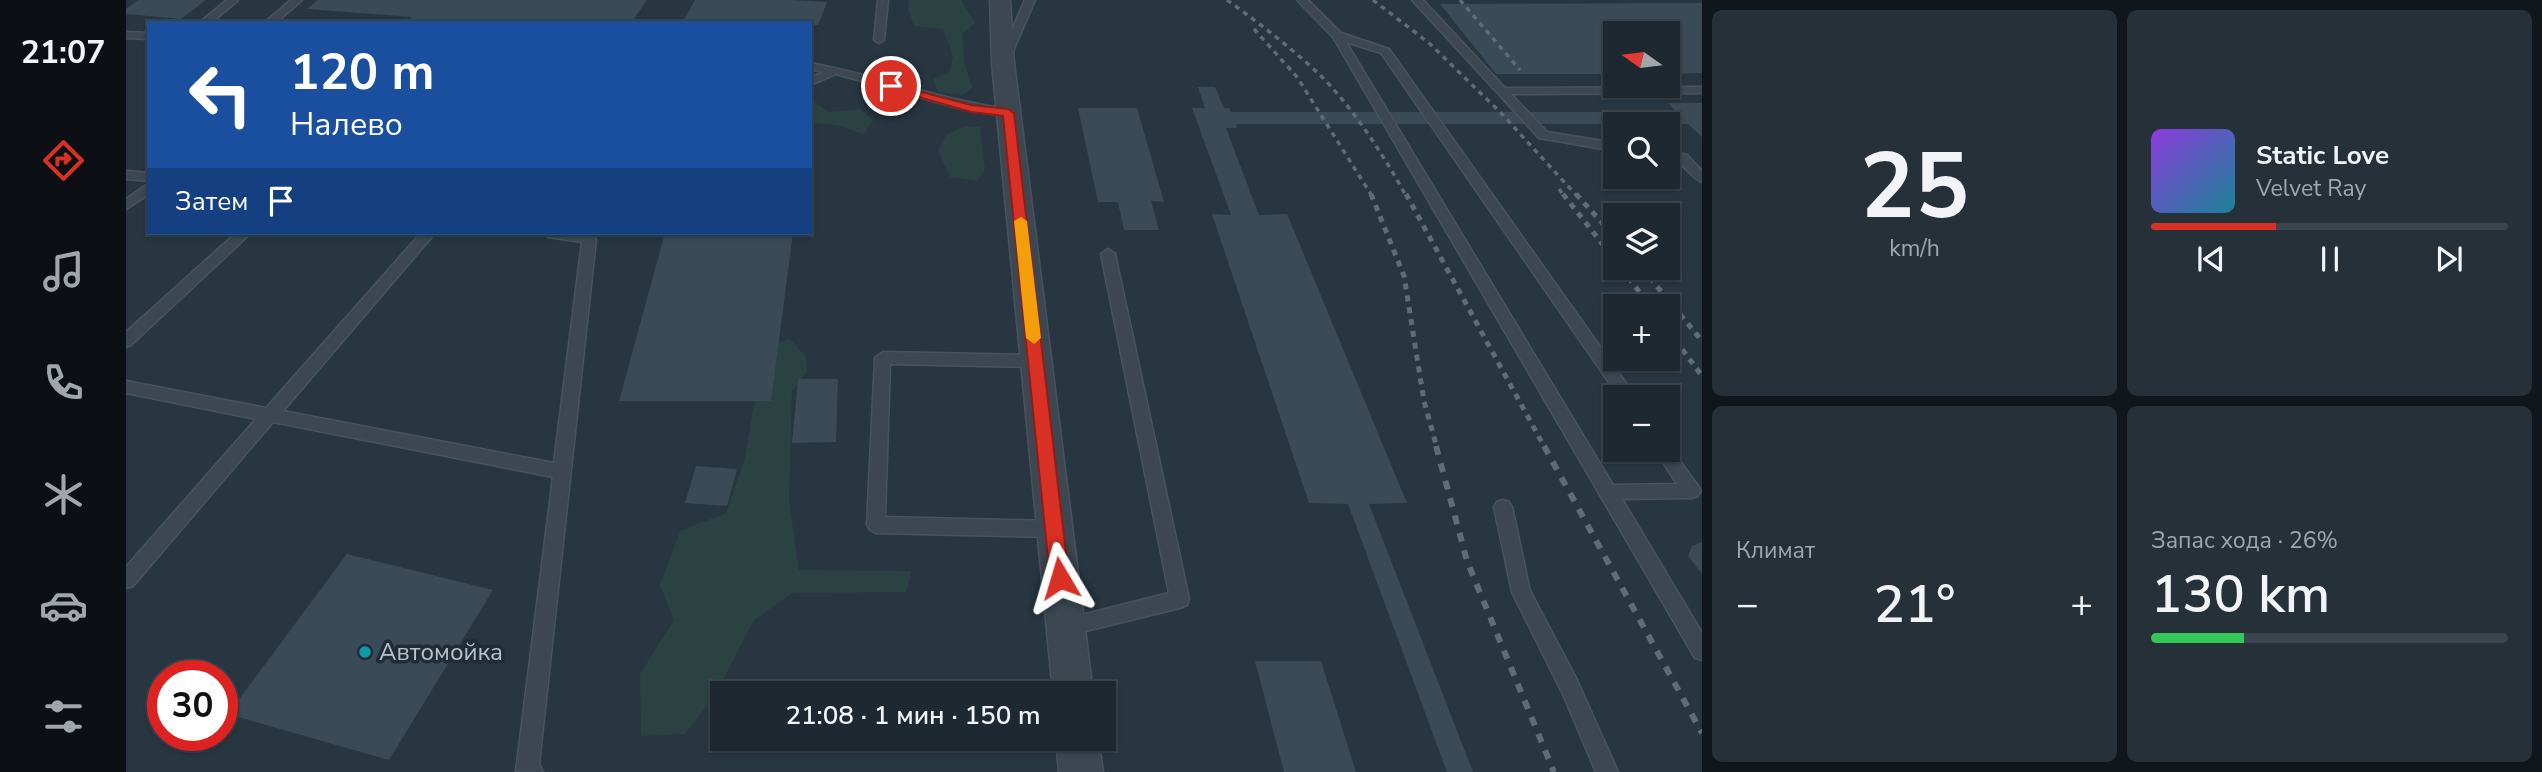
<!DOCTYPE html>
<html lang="ru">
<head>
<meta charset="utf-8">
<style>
	:root { --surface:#1e2831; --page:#263039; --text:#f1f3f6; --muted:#a1a6ab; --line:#3c444d; --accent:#d93025 }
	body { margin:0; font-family:"Nunito Sans",sans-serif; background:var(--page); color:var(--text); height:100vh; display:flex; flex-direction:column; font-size:26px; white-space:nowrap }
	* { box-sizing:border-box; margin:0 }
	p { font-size:23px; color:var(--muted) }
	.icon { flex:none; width:38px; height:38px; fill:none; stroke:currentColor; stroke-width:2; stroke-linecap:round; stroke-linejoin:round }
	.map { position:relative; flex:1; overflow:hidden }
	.drawer { display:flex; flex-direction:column; gap:10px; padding:10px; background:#10161b; width:840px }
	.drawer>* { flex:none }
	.hud { position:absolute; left:21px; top:21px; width:665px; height:214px; border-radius:0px; box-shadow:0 2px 5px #0004,0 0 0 2px var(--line); background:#1a4fa0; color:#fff; overflow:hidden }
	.needle { width:46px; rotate:284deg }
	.controls { position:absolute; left:1477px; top:21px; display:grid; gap:14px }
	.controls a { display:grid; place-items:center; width:77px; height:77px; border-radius:0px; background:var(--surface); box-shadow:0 2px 5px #0004,0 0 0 2px var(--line); font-size:35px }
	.speed { position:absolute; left:21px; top:660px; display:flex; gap:14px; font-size:35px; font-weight:700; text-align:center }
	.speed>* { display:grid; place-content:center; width:91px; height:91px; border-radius:50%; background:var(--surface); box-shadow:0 2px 5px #0004,0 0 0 2px var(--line); line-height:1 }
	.speed .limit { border:10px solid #d22; background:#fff; color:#111 }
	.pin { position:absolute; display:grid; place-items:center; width:60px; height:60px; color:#fff; margin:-30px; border:4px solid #fff; border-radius:50%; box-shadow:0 2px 7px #0007 }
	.me { position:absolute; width:77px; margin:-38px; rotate:353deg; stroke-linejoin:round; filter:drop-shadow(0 0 5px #0008) }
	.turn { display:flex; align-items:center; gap:24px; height:147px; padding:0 28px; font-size:32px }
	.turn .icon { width:91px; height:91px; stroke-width:2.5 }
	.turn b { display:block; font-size:49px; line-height:60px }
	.then { display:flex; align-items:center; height:66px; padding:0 28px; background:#0003; gap:14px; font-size:26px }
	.big { font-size:52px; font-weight:600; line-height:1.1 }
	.drawer .tile { flex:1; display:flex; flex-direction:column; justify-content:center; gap:10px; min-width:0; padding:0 24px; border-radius:10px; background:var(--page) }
	.drawer .dial { align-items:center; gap:0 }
	.dial b { font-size:91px; line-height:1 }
	.song { display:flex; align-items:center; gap:21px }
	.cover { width:84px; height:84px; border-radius:10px; background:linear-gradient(135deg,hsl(270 70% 55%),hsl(190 70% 35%)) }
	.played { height:7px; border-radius:4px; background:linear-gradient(90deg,var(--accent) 35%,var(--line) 35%) }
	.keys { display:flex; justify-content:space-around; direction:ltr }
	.heat { display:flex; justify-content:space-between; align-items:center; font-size:38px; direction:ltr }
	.charge { height:10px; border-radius:5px; background:linear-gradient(90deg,#34c759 26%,var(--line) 0) }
	.drawer .tiles { flex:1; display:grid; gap:10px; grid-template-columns:repeat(2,1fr) }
	.trip { position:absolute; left:584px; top:681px; width:406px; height:70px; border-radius:0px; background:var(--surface); box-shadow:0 2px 5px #0004,0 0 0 2px var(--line); font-weight:600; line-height:70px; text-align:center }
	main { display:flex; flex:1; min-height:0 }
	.menu { display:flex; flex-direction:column; width:126px; justify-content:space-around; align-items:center; background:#0c1014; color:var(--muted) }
	.menu .icon { width:49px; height:49px }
	.menu .selected { color:var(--accent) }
	.menu b { font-size:32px; color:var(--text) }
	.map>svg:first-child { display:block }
</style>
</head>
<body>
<main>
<nav class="menu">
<b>21:07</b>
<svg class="icon selected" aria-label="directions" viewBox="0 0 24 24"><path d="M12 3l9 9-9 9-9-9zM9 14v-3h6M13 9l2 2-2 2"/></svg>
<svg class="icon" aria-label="music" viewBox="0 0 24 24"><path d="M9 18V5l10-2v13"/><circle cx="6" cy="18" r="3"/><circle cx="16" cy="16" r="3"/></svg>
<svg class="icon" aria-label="phone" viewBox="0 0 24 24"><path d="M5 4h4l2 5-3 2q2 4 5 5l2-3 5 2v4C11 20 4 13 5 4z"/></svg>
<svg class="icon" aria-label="climate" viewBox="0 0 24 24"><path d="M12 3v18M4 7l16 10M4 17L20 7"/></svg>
<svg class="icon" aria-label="car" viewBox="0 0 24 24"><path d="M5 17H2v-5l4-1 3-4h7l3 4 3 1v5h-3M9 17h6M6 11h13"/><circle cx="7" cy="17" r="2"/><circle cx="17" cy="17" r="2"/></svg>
<svg class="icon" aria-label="filters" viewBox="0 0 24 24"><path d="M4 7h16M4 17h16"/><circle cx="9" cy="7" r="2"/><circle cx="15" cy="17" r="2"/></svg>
</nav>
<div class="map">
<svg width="1576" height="772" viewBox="0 0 1576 772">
	<rect width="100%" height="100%" fill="#283641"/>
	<path fill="#2a4242" d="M 782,0 L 835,0 L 849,23 L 836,34 L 838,61 L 846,88 L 836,95 L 812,92 L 807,79 L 824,71 L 827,56 L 817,29 L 788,26 L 783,12 Z
		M 684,99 L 703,112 L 734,109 L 747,120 L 738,134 L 711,125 L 684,123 Z
		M 838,126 L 854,127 L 859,169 L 852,181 L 824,177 L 812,151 L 820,135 Z
		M 663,338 L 680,357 L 681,372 L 666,391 L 663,502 L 673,570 L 786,571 L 780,592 L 666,593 L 628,620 L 590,694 L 559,734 L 515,736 L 514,674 L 548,620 L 534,585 L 554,531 L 600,513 L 619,458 L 627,409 L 644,348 Z"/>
	<path fill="#3a4a57" d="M 12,0 L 80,0 L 55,19 L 0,14 L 0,9 Z
		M 192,0 L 521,0 L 505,23 L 280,23 L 286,17 L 181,9 Z
		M 569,0 L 667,0 L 701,2 L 692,25 L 613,20 L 612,23 L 556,23 Z
		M 1576,3 L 1576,73 L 1542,74 L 1542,33 L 1489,33 L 1489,74 L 1370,74 L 1314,4 Z
		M 1072,87 L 1089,87 L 1098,108 L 1103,108 L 1105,112 L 1550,112 L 1542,103 L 1576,103 L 1576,137 L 1562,124 L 1110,124 L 1111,128 L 1100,128 L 1133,215 L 1161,214 L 1281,503 L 1243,504 L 1347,772 L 1321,772 L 1222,504 L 1183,503 L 1086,214 L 1105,215 L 1066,108 L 1079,108 Z
		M 952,108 L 1011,108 L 1038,202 L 1025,201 L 1033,230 L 998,230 L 992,202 L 972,202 Z
		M 539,233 L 667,233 L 645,401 L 493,401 Z
		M 672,379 L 712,379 L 710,442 L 666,443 Z
		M 570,466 L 611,469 L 601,506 L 559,503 Z
		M 1576,542 L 1576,574 L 1562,556 L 1566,546 Z
		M 221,554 L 367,590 L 263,760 L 102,714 Z
		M 1129,661 L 1195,661 L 1230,772 L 1158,772 Z"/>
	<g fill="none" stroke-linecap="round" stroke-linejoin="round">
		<g stroke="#49535d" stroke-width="3">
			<path id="service" d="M 101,0 L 112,0 L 85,23 L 73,23 Z
				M 165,0 L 176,0 L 150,23 L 138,23 Z
				M 752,0 L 762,0 L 758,40 L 753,43 L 748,40 Z
				M 899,0 L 909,0 L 884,58 L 875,60 L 874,58 Z
				M 1171,0 L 1182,0 L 1215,33 L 1263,49 L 1507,393 L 1509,397 L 1493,397 L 1255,53 L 1220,42 L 1487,485 L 1551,484 L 1529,450 L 1542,450 L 1542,445 L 1572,486 L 1575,491 L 1572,496 L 1566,498 L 1496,499 L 1576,633 L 1576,660 L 1569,658 L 1207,37 Z
				M 1286,0 L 1297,0 L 1379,88 L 1576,87 L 1576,93 L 1385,94 L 1421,132 L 1489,143 L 1489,151 L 1413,138 Z
				M 0,32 L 23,33 L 23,39 L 0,38 Z
				M 684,63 C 750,75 815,100 882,109 L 888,113 L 882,117 L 832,108 L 710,74 L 684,85 L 684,78 L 697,72 L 684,69 Z
				M 1542,151 L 1561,155 L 1576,171 L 1576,182 C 1561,176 1560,162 1542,159 Z
				M 0,171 L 23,173 L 23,181 L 0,179 Z
				M 23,183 L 23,194 L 0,209 L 0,199 Z
				M 110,233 L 125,233 L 5,345 L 0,347 L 0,332 Z
				M 295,233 L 309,233 L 157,411 L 428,463 L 456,242 L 422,237 L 415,233 L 451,233 L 468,236 L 470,239 L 413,764 L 417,772 L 390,771 L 427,477 L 147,422 L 7,586 L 0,588 L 0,567 L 130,419 L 0,393 L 0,381 L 140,408 Z
				M 982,249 L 989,254 L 1063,599 L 1061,605 L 1054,608 L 939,636 L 932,633 L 929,627 L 932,621 L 1043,593 L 975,254 Z
				M 757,352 L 910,355 L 918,361 L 910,367 L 764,364 L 759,517 L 928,521 L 934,523 L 937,529 L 934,535 L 928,537 L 750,533 L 744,530 L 741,525 L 749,358 Z
				M 1377,500 L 1383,502 L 1386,507 L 1404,591 L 1451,680 L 1492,772 L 1470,772 L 1437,694 L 1386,592 L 1368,507 L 1371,502 Z"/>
		</g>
		<g stroke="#49535d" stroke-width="3">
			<path id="minor" d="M 864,0 L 884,0 L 888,63 L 967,693 L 927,693 L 866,63 Z
				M 930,738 L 972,738 L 977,772 L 933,772 Z"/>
		</g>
		<use href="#service" fill="#3c4751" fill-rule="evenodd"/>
		<use href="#minor" fill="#3c4751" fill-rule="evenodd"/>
		<path stroke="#5e6c78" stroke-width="3.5" stroke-dasharray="5 5" stroke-linecap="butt" d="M 1101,0 C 1133,23 1164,47 1193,74 C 1225,105 1259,157 1280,196
			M 1247,0 L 1303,43 L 1375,113 L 1451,196
			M 1334,0 L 1394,70
			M 1128,29 L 1171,77 L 1246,196
			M 1433,189 L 1438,196"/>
		<path stroke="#5e6c78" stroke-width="5" stroke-dasharray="6 6" stroke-linecap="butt" d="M 1245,194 L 1278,276 L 1298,401 L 1311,448
			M 1280,194 L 1419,448
			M 1437,194 L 1489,260
			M 1450,194 L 1489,237
			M 1495,268 L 1524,306
			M 1516,268 L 1576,341
			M 1542,330 L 1576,376"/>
		<path stroke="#5e6c78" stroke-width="6" stroke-dasharray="9 9" stroke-linecap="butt" d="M 1310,446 L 1341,561 L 1428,772
			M 1418,446 L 1576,733"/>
	</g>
	<path fill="#d93025" stroke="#8d1f18" stroke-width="2" d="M 761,83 L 845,105 L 882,109 L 888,113 L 943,578 L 940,584 L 934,587 L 927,584 L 924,578 L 877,116 L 845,112 L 761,88 Z"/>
	<path fill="#f59e0b" d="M 895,217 L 901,221 L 915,338 L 908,344 L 900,338 L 888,221 Z"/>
	<circle fill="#0f9aa8" stroke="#202c36" stroke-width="2.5" cx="239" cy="652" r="7"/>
	<g text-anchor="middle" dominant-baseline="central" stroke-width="7" stroke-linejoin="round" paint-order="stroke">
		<g font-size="24" fill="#b9c2cb" stroke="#202c36" text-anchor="start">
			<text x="253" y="652">Автомойка</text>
		</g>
	</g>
</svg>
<div class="controls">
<a><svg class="needle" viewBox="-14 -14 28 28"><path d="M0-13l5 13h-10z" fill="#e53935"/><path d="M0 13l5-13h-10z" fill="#a1a6ab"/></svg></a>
<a><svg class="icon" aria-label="search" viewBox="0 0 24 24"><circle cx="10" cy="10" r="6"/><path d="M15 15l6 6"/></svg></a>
<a><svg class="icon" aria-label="layers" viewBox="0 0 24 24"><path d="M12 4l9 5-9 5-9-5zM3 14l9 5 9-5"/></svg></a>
<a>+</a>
<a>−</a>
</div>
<div class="speed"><div class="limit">30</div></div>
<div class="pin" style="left:765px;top:86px;background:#d93025"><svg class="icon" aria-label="arrive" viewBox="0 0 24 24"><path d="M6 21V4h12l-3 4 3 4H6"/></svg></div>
<svg class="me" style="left:934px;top:578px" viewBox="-20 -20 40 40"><path d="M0-17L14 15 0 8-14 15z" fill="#d93025" stroke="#fff" stroke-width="4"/></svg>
<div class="trip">21:08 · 1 мин · 150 m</div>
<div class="hud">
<div class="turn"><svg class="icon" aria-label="left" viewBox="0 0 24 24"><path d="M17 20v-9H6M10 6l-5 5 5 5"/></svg><div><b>120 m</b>Налево</div></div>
<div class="then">Затем<svg class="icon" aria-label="arrive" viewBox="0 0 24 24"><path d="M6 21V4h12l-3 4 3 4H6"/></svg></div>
</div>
</div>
<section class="drawer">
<div class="tiles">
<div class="tile dial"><b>25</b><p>km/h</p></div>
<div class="tile">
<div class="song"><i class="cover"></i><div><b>Static Love</b><p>Velvet Ray</p></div></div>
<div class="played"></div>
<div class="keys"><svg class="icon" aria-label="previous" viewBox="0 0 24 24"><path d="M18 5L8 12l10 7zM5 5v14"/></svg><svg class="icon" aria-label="pause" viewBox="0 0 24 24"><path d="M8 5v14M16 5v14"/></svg><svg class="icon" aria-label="next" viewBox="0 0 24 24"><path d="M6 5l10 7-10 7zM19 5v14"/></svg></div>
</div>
<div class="tile"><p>Климат</p>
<div class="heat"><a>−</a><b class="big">21°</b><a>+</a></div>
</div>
<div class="tile"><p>Запас хода · 26%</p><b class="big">130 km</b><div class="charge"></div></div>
</div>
</section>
</main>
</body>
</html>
